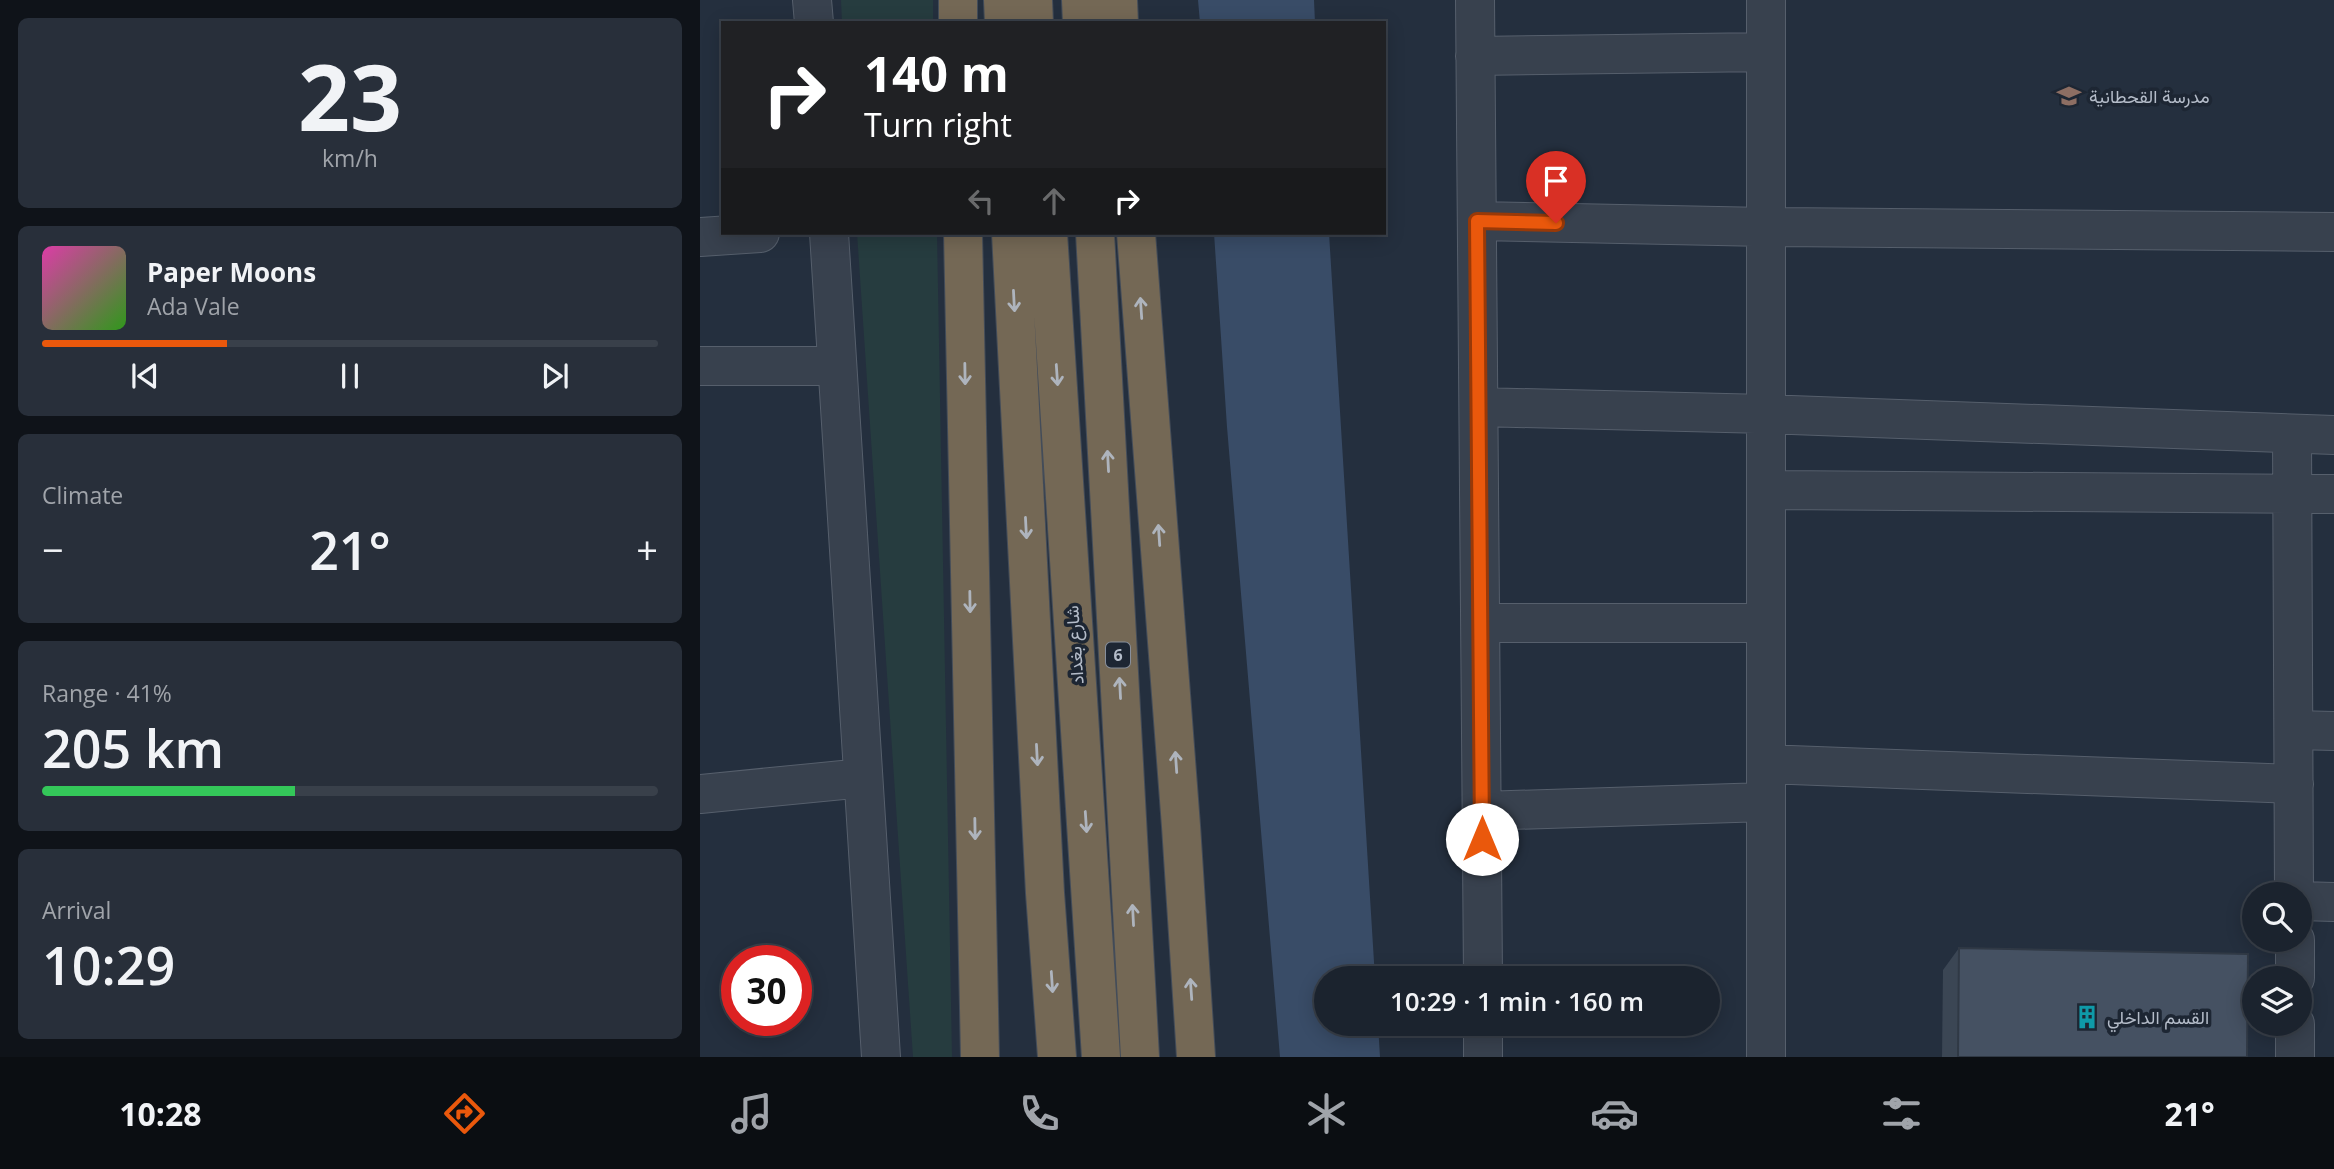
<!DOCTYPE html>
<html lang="en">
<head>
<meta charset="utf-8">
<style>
	:root { --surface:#1b232e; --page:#282f3a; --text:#f1f3f6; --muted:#a0a4aa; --line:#39404a; --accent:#ea580c }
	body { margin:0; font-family:"Open Sans",Vazirmatn,sans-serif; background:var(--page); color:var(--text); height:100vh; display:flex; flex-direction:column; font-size:26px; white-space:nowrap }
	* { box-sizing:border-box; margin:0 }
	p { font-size:23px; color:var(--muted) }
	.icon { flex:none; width:38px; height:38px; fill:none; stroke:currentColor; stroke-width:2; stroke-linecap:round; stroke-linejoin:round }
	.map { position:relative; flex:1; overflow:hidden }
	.side { display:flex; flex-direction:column; gap:18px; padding:18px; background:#0f1319; width:700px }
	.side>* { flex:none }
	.guide { position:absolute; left:21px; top:21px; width:665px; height:214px; border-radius:0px; box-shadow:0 4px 18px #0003,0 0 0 2px var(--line); background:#202124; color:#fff; overflow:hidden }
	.controls { position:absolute; left:1542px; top:882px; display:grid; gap:14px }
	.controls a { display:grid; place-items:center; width:70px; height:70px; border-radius:50%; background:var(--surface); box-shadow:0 4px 18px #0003,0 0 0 2px var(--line); font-size:35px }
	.speed { position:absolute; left:21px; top:945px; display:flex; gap:14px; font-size:35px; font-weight:700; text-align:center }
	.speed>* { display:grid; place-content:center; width:91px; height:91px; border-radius:50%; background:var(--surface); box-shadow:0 4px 18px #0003,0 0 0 2px var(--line); line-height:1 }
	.speed .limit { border:10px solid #d22; background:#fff; color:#111 }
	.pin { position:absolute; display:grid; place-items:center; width:60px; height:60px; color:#fff; margin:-72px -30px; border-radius:50% 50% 50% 0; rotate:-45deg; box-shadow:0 0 7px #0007 }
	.pin .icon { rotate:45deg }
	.me { position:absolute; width:77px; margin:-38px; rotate:0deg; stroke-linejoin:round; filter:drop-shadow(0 0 5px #0008) }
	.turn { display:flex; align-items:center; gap:24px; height:147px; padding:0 28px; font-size:32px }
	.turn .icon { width:91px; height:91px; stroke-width:2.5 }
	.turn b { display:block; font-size:49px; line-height:60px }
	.lanes { display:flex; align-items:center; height:66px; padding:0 28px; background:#0003; justify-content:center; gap:35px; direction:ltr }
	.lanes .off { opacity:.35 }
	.big { font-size:52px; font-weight:600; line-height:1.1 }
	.side .card { flex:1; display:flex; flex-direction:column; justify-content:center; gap:10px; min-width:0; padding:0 24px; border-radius:10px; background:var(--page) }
	.side .dial { align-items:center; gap:0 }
	.dial b { font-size:91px; line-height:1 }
	.song { display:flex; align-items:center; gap:21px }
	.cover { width:84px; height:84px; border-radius:10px; background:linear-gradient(135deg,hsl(320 70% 55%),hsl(110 70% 35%)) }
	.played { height:7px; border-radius:4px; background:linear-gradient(90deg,var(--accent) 30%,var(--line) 30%) }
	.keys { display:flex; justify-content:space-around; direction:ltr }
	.heat { display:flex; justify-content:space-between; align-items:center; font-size:38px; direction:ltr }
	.charge { height:10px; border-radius:5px; background:linear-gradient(90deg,#34c759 41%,var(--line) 0) }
	.trip { position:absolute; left:614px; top:966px; width:406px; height:70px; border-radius:35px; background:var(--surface); box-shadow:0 4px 18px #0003,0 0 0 2px var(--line); font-weight:600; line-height:70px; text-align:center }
	.tab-bar { display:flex; height:112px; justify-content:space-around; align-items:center; background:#0b0e12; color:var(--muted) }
	.tab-bar .icon { width:49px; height:49px }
	.tab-bar .active { color:var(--accent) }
	.tab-bar b { font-size:32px; color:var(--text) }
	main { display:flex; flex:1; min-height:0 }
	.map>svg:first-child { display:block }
</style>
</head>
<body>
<main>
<section class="side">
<div class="card dial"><b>23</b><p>km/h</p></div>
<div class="card">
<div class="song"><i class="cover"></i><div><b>Paper Moons</b><p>Ada Vale</p></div></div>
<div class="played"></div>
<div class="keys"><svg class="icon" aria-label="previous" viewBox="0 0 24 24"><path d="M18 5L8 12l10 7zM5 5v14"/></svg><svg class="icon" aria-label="pause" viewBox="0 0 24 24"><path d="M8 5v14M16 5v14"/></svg><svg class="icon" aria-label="next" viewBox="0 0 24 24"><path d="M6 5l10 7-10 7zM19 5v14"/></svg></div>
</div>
<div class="card"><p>Climate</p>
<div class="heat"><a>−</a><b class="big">21°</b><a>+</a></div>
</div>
<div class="card"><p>Range · 41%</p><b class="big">205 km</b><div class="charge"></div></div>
<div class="card"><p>Arrival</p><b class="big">10:29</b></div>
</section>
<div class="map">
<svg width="1634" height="1057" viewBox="0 0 1634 1057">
	<rect width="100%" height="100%" fill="#242f3e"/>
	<path fill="#263c3f" d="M 141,0 L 233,0 L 233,23 L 142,23 Z
		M 157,233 L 237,233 L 252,1057 L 213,1057 Z"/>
	<path fill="#394c67" d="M 498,0 L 614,0 L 615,23 L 500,23 Z
		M 514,233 L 629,233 L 675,978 L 626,978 L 626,1024 L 678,1024 L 680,1057 L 580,1057 L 527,427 Z"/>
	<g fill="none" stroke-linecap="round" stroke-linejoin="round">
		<g stroke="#565f6c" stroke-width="40">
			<path id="minor" d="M 112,0 L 114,23
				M 775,0 L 783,978
				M 775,56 L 1066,52
				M 777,221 L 1066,227 L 1634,232
				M 129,233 L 181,1057
				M 0,237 L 60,233
				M 0,366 L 137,366
				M 779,407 L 1066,414 L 1634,435
				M 1592,434 L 1594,894
				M 1066,490 L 1634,494
				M 781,623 L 1066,623
				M 1594,730 L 1634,731
				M 1066,764 L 1594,784
				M 0,794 L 163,778
				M 782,811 L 1066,802
				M 1600,901 L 1634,902
				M 1595,940 L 1595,978
				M 783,1024 L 783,1057
				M 1595,1024 L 1595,1057
				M 1066,1057 L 1066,0"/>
		</g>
		<g stroke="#434c59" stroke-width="40">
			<path id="highway" d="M 258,0 L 258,23
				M 303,0 L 304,23
				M 333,0 L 334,23
				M 381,0 L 382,23
				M 418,0 L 419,23
				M 263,233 L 280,1057
				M 311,233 L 345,893 L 357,1057
				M 348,233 L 401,1057
				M 395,233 L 440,1057
				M 436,233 L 481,826 L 496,1057"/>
		</g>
		<use href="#minor" stroke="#38414e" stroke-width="38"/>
		<use href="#highway" stroke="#746855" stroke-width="38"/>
	</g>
	<path fill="#3b4654" d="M 1259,948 L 1547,1057 L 1242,1057 L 1243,970 Z"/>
	<path fill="#455162" stroke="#303945" stroke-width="2" d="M 1259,948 L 1548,954 L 1547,1057 L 1258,1057 Z"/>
	<defs><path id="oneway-shaft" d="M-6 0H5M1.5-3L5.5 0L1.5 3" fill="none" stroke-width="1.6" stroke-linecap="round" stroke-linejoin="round" transform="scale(1.75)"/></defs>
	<g stroke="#aeb4bd">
		<use href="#oneway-shaft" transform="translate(314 301) rotate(87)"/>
		<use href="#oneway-shaft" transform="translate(441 308) rotate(-94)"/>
		<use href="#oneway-shaft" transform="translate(265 374) rotate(89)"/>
		<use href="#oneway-shaft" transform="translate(357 375) rotate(86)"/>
		<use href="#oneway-shaft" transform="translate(408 461) rotate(-93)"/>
		<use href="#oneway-shaft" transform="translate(326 528) rotate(87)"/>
		<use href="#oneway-shaft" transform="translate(459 535) rotate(-94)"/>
		<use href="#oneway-shaft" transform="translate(270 602) rotate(89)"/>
		<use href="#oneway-shaft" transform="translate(420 688) rotate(-93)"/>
		<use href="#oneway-shaft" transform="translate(337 755) rotate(87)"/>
		<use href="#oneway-shaft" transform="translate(476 762) rotate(-94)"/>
		<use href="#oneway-shaft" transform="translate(386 822) rotate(86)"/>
		<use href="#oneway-shaft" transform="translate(275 829) rotate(89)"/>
		<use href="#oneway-shaft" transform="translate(433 915) rotate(-93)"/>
		<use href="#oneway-shaft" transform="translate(352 982) rotate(86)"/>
		<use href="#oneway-shaft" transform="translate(491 989) rotate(-94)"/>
	</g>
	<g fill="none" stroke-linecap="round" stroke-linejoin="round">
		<g stroke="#983908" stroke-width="18">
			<path id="route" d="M 782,839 L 777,221 L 856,223"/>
		</g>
		<use href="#route" stroke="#ea580c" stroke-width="12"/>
	</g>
	<defs>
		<g id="school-bare" transform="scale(1.89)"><path d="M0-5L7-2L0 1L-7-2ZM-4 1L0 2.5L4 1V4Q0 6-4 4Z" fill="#8d6e63" stroke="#1d2633" stroke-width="2.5" paint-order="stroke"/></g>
		<g id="building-bare" transform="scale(1.89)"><path d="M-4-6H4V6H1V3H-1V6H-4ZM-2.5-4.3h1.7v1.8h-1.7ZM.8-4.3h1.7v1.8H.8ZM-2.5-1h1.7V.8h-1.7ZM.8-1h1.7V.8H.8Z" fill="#0f9aa8" stroke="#1d2633" stroke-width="2.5" paint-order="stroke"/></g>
	</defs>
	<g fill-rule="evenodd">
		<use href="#school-bare" x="1369" y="96"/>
		<use href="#building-bare" x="1387" y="1017"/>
	</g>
	<g text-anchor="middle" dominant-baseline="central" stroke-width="7" stroke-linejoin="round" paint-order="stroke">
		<rect fill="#1d2633" stroke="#878f9c" stroke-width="2" x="406" y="642.5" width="24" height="25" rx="5"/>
		<g font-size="16" font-weight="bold" fill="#b4bcc9">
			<text x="418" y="655">6</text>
		</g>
		<g font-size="18" fill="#b4bcc9" stroke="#1d2633" text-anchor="start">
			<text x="1389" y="96">مدرسة القحطانية</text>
			<text x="1407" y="1017">القسم الداخلي</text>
		</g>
		<g font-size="18" fill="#b4bcc9" stroke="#1d2633">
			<text transform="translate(374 645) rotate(-94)">شارع بغداد</text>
		</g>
	</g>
</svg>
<div class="controls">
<a><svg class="icon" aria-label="search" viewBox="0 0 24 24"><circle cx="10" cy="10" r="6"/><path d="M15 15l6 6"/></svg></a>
<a><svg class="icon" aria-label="layers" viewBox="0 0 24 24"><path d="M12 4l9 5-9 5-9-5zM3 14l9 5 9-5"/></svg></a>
</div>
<div class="speed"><div class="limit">30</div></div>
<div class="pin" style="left:856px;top:223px;background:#d93025"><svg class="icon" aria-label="arrive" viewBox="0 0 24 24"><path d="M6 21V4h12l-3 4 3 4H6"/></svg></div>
<svg class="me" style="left:782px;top:839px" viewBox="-20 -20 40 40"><circle r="19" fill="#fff"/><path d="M0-13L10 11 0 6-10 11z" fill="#ea580c"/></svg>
<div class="trip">10:29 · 1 min · 160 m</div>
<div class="guide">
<div class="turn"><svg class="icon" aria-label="right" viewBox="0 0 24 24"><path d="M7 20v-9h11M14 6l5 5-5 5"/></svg><div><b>140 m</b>Turn right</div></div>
<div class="lanes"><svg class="icon off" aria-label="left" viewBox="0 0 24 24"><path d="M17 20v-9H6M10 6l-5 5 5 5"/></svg><svg class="icon off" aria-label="ahead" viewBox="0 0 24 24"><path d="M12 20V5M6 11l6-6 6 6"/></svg><svg class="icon" aria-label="right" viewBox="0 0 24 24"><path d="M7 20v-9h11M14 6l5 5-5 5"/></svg></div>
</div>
</div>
</main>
<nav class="tab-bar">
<b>10:28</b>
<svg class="icon active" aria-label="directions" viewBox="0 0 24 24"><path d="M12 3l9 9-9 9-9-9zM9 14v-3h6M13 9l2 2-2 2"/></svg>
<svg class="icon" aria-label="music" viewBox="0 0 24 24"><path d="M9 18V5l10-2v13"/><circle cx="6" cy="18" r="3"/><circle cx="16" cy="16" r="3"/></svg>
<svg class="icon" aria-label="phone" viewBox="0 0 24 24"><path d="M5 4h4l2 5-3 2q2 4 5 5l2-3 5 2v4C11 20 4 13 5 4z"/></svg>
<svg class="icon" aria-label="climate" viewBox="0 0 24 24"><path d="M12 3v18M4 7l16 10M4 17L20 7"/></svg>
<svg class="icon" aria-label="car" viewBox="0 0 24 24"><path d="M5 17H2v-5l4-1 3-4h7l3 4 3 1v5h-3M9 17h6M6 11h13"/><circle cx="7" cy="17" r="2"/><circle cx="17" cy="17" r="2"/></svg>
<svg class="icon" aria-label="filters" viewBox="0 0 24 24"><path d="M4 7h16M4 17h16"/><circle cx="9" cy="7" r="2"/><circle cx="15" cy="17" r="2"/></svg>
<b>21°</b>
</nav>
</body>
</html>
